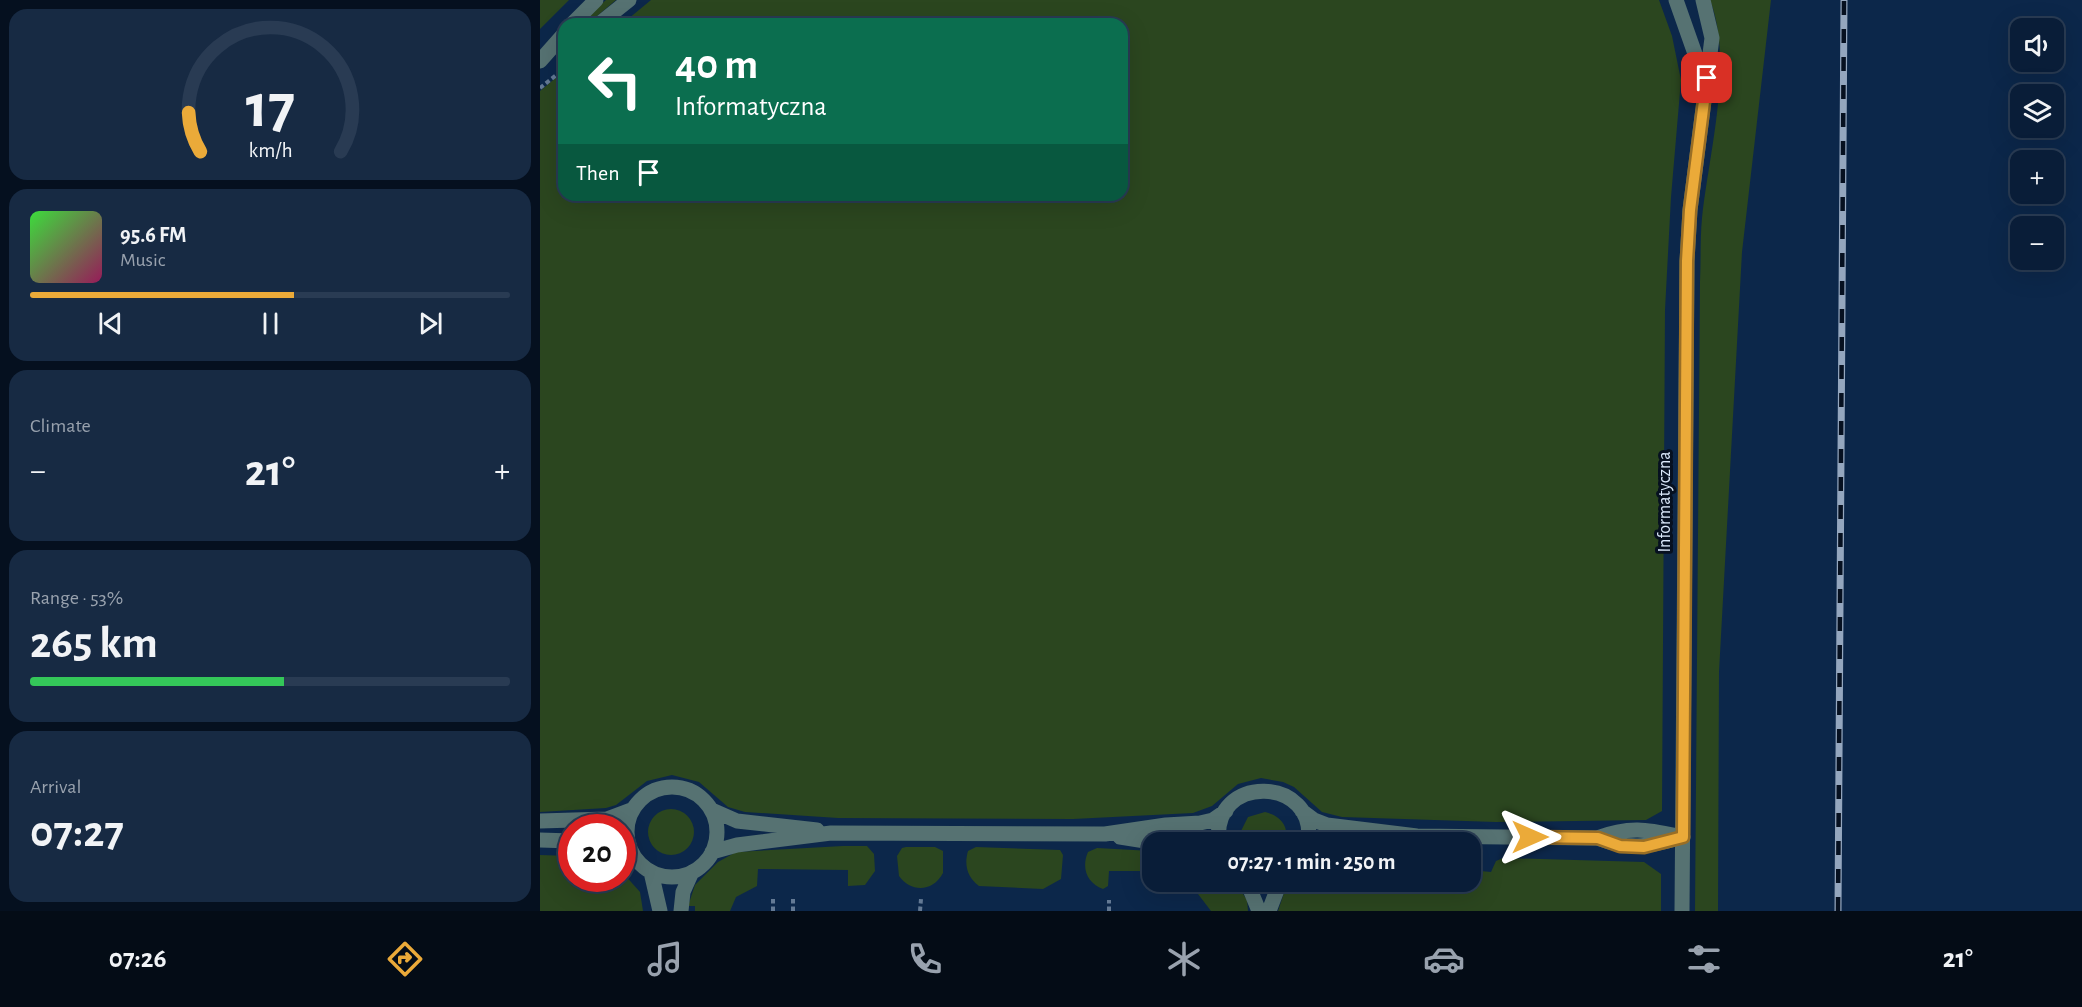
<!DOCTYPE html>
<html lang="en">
<head>
<meta charset="utf-8">
<style>
	:root { --surface:#091d38; --page:#172a43; --text:#f1f3f6; --muted:#99a2ae; --line:#293b53; --accent:#ebaa39 }
	body { margin:0; font-family:"Alegreya Sans",sans-serif; background:var(--page); color:var(--text); height:100vh; display:flex; flex-direction:column; font-size:22px; white-space:nowrap }
	* { box-sizing:border-box; margin:0 }
	p { font-size:20px; color:var(--muted) }
	.icon { flex:none; width:33px; height:33px; fill:none; stroke:currentColor; stroke-width:2; stroke-linecap:round; stroke-linejoin:round }
	.map { position:relative; flex:1; overflow:hidden }
	.side { display:flex; flex-direction:column; gap:9px; padding:9px; background:#05101f; width:540px }
	.side>* { flex:none }
	.top-card { position:absolute; left:18px; top:18px; width:570px; height:183px; border-radius:18px; box-shadow:0 6px 24px #0002,0 0 0 2px var(--line); background:#0b6e4f; color:#fff; overflow:hidden }
	.tools { position:absolute; left:1470px; top:18px; display:grid; gap:12px }
	.tools a { display:grid; place-items:center; width:54px; height:54px; border-radius:12px; background:var(--surface); box-shadow:0 6px 24px #0002,0 0 0 2px var(--line); font-size:30px }
	.speed { position:absolute; left:18px; top:814px; display:flex; gap:12px; font-size:30px; font-weight:700; text-align:center }
	.speed>* { display:grid; place-content:center; width:78px; height:78px; border-radius:50%; background:var(--surface); box-shadow:0 6px 24px #0002,0 0 0 2px var(--line); line-height:1 }
	.speed .limit { border:9px solid #d22; background:#fff; color:#111 }
	.pin { position:absolute; display:grid; place-items:center; width:51px; height:51px; color:#fff; margin:-26px; border-radius:12px; box-shadow:0 3px 9px #0006 }
	.me { position:absolute; width:66px; margin:-33px; rotate:90deg; stroke-linejoin:round; filter:drop-shadow(0 0 4px #0008) }
	.turn { display:flex; align-items:center; gap:21px; height:126px; padding:0 18px; font-size:27px }
	.turn .icon { width:78px; height:78px; stroke-width:2.5 }
	.turn b { display:block; font-size:42px; line-height:51px }
	.then { display:flex; align-items:center; height:57px; padding:0 18px; background:#0003; gap:12px; font-size:22px }
	.big { font-size:45px; font-weight:700; line-height:1.1 }
	.side .widget { flex:1; display:flex; flex-direction:column; justify-content:center; gap:9px; min-width:0; padding:0 21px; border-radius:18px; background:var(--page) }
	.side .dial { align-items:center; gap:0 }
	.dial svg { height:156px; overflow:visible; fill:none; stroke:var(--line); stroke-width:7; stroke-linecap:round; text-anchor:middle }
	.dial text { fill:var(--text); stroke:none }
	.song { display:flex; align-items:center; gap:18px }
	.cover { width:72px; height:72px; border-radius:9px; background:linear-gradient(135deg,hsl(120 70% 55%),hsl(330 70% 35%)) }
	.played { height:6px; border-radius:3px; background:linear-gradient(90deg,var(--accent) 55%,var(--line) 55%) }
	.keys { display:flex; justify-content:space-around; direction:ltr }
	.heat { display:flex; justify-content:space-between; align-items:center; font-size:33px; direction:ltr }
	.charge { height:9px; border-radius:4px; background:linear-gradient(90deg,#34c759 53%,var(--line) 0) }
	.trip { position:absolute; left:602px; top:832px; width:339px; height:60px; border-radius:18px; background:var(--surface); box-shadow:0 6px 24px #0002,0 0 0 2px var(--line); font-weight:700; line-height:60px; text-align:center }
	.tabs { display:flex; height:96px; justify-content:space-around; align-items:center; background:#040c16; color:var(--muted) }
	.tabs .icon { width:42px; height:42px }
	.tabs .selected { color:var(--accent) }
	.tabs b { font-size:27px; color:var(--text) }
	main { display:flex; flex:1; min-height:0 }
	.map>svg:first-child { display:block }
</style>
</head>
<body>
<main>
<section class="side">
<div class="widget dial"><svg viewBox="0 0 100 80">
<path d="M14 69A42 42 0 1 1 86 69"/>
<path d="M14 69A42 42 0 0 1 8 49" stroke="#ebaa39"/>
<text x="50" y="56" font-size="32" font-weight="700">17</text>
<text x="50" y="72" font-size="11">km/h</text>
</svg></div>
<div class="widget">
<div class="song"><i class="cover"></i><div><b>95.6 FM</b><p>Music</p></div></div>
<div class="played"></div>
<div class="keys"><svg class="icon" aria-label="previous" viewBox="0 0 24 24"><path d="M18 5L8 12l10 7zM5 5v14"/></svg><svg class="icon" aria-label="pause" viewBox="0 0 24 24"><path d="M8 5v14M16 5v14"/></svg><svg class="icon" aria-label="next" viewBox="0 0 24 24"><path d="M6 5l10 7-10 7zM19 5v14"/></svg></div>
</div>
<div class="widget"><p>Climate</p>
<div class="heat"><a>−</a><b class="big">21°</b><a>+</a></div>
</div>
<div class="widget"><p>Range · 53%</p><b class="big">265 km</b><div class="charge"></div></div>
<div class="widget"><p>Arrival</p><b class="big">07:27</b></div>
</section>
<div class="map">
<svg width="1542" height="911" viewBox="0 0 1542 911">
	<rect width="100%" height="100%" fill="#0c274a"/>
	<path fill="#2b461f" d="M 0,0 L 29,0 L 0,29 Z
		M 66,0 L 76,0 L 50,22 L 46,23 L 45,18 Z
		M 111,0 L 1119,0 L 1132,36 L 1141,80 L 1131,197 L 1125,310 L 1122,811 L 1106,820 L 956,822 L 802,817 L 782,812 L 754,787 L 743,782 L 721,778 L 698,784 L 672,806 L 653,813 L 533,819 L 298,818 L 205,812 L 188,807 L 159,782 L 132,775 L 107,781 L 76,805 L 66,808 L 0,812 L 0,91 L 24,71 L 24,195 L 582,195 L 582,24 L 82,24 Z
		M 1170,0 L 1231,0 L 1202,252 L 1179,672 L 1178,911 L 1155,911 L 1160,282 C 1161,261 1160,239 1162,218 C 1169,152 1194,62 1170,0 Z
		M108 832a23 23 0 1 1 46 0a23 23 0 1 1-46 0Z
		M 725,812 C 741,816 750,827 745,843 L 701,843 L 700,833 L 708,817 Z
		M 303,846 L 327,846 L 334,854 L 335,871 L 325,885 L 308,886 L 308,870 L 218,869 L 217,886 L 196,897 L 190,911 L 155,911 L 155,906 L 148,906 L 155,885 L 178,862 L 196,852 Z
		M 366,847 L 395,847 L 403,851 L 403,873 C 393,892 371,893 359,876 L 357,856 L 362,848 Z
		M 436,847 L 520,850 L 523,855 L 521,879 L 503,889 L 439,886 C 427,877 424,865 428,851 Z
		M 557,848 L 612,851 L 612,871 L 569,871 L 568,886 L 563,889 C 547,883 541,868 548,852 Z
		M 0,855 L 31,856 L 32,879 L 82,879 L 83,873 L 100,892 L 103,911 L 0,911 Z
		M 963,858 L 1104,862 L 1121,874 L 1121,911 L 738,911 L 744,893 L 754,882 L 930,882 L 930,870 L 951,872 L 956,861 Z
		M 642,882 L 695,882 L 707,900 L 708,911 L 671,911 L 658,894 L 644,890 Z"/>
	<g fill="none" stroke-linecap="round" stroke-linejoin="round">
		<path stroke="#637994" stroke-width="4" stroke-dasharray="4.5 3" stroke-linecap="butt" d="M 0,88 L 24,69
			M 233,911 L 233,898
			M 253,911 L 253,898
			M 380,911 L 381,899
			M 569,911 L 569,900"/>
		<path stroke="#567272" stroke-width="15" d="M 1136,0 L 1160,68 L 1162,85
			M 32,24 L 56,0
			M 59,24 L 89,0
			M 0,61 L 24,34
			M87 832a45 45 0 1 1 90 0a45 45 0 1 1-90 0Z
			M 172,810 L 197,821 L 277,830
			M 762,811 L 774,820 L 787,825 L 877,836 L 1057,838 C 1091,825 1109,830 1143,837
			M 0,821 L 67,819 L 91,810
			M 580,837 L 618,843
			M 1057,838 C 1090,850 1106,847 1139,838
			M 0,840 L 32,841
			M 679,843 C 670,772 779,776 768,843
			M 841,843 L 866,838
			M 172,852 L 197,845 L 291,833 L 565,834 L 626,825 L 660,823 L 673,820 L 686,811
			M 111,872 L 120,911
			M 707,882 L 719,911
			M 141,911 L 143,892 L 152,872
			M 729,911 L 740,882
			M 1142,911 L 1147,261 L 1150,210 L 1172,38 L 1163,0"/>
		<g stroke="#94a6be" stroke-width="7">
			<path id="rail" d="M 1298,911 L 1304,0"/>
		</g>
		<use href="#rail" stroke="#061020" stroke-width="4.5" stroke-dasharray="14" stroke-linecap="butt"/>
	</g>
	<g fill="none" stroke-linecap="round" stroke-linejoin="round">
		<g stroke="#996e25" stroke-width="15">
			<path id="route" d="M 990,837 L 1058,838 L 1080,846 L 1104,847 L 1143,837 L 1147,261 L 1150,210 L 1167,78"/>
		</g>
		<use href="#route" stroke="#ebaa39" stroke-width="10"/>
	</g>
	<g text-anchor="middle" dominant-baseline="central" stroke-width="6" stroke-linejoin="round" paint-order="stroke">
		<g font-size="18" fill="#dbe9fb" stroke="#061020">
			<text transform="translate(1125 502) rotate(-90)">Informatyczna</text>
		</g>
	</g>
</svg>
<div class="tools">
<a><svg class="icon" aria-label="sound" viewBox="0 0 24 24"><path d="M4 9h4l5-4v14l-5-4H4zM17 9q2 3 0 6"/></svg></a>
<a><svg class="icon" aria-label="layers" viewBox="0 0 24 24"><path d="M12 4l9 5-9 5-9-5zM3 14l9 5 9-5"/></svg></a>
<a>+</a>
<a>−</a>
</div>
<div class="speed"><div class="limit">20</div></div>
<div class="pin" style="left:1167px;top:78px;background:#d93025"><svg class="icon" aria-label="arrive" viewBox="0 0 24 24"><path d="M6 21V4h12l-3 4 3 4H6"/></svg></div>
<svg class="me" style="left:990px;top:837px" viewBox="-20 -20 40 40"><path d="M0-17L14 15 0 8-14 15z" fill="#ebaa39" stroke="#fff" stroke-width="4"/></svg>
<div class="trip">07:27 · 1 min · 250 m</div>
<div class="top-card">
<div class="turn"><svg class="icon" aria-label="left" viewBox="0 0 24 24"><path d="M17 20v-9H6M10 6l-5 5 5 5"/></svg><div><b>40 m</b>Informatyczna</div></div>
<div class="then">Then<svg class="icon" aria-label="arrive" viewBox="0 0 24 24"><path d="M6 21V4h12l-3 4 3 4H6"/></svg></div>
</div>
</div>
</main>
<nav class="tabs">
<b>07:26</b>
<svg class="icon selected" aria-label="directions" viewBox="0 0 24 24"><path d="M12 3l9 9-9 9-9-9zM9 14v-3h6M13 9l2 2-2 2"/></svg>
<svg class="icon" aria-label="music" viewBox="0 0 24 24"><path d="M9 18V5l10-2v13"/><circle cx="6" cy="18" r="3"/><circle cx="16" cy="16" r="3"/></svg>
<svg class="icon" aria-label="phone" viewBox="0 0 24 24"><path d="M5 4h4l2 5-3 2q2 4 5 5l2-3 5 2v4C11 20 4 13 5 4z"/></svg>
<svg class="icon" aria-label="climate" viewBox="0 0 24 24"><path d="M12 3v18M4 7l16 10M4 17L20 7"/></svg>
<svg class="icon" aria-label="car" viewBox="0 0 24 24"><path d="M5 17H2v-5l4-1 3-4h7l3 4 3 1v5h-3M9 17h6M6 11h13"/><circle cx="7" cy="17" r="2"/><circle cx="17" cy="17" r="2"/></svg>
<svg class="icon" aria-label="filters" viewBox="0 0 24 24"><path d="M4 7h16M4 17h16"/><circle cx="9" cy="7" r="2"/><circle cx="15" cy="17" r="2"/></svg>
<b>21°</b>
</nav>
</body>
</html>
